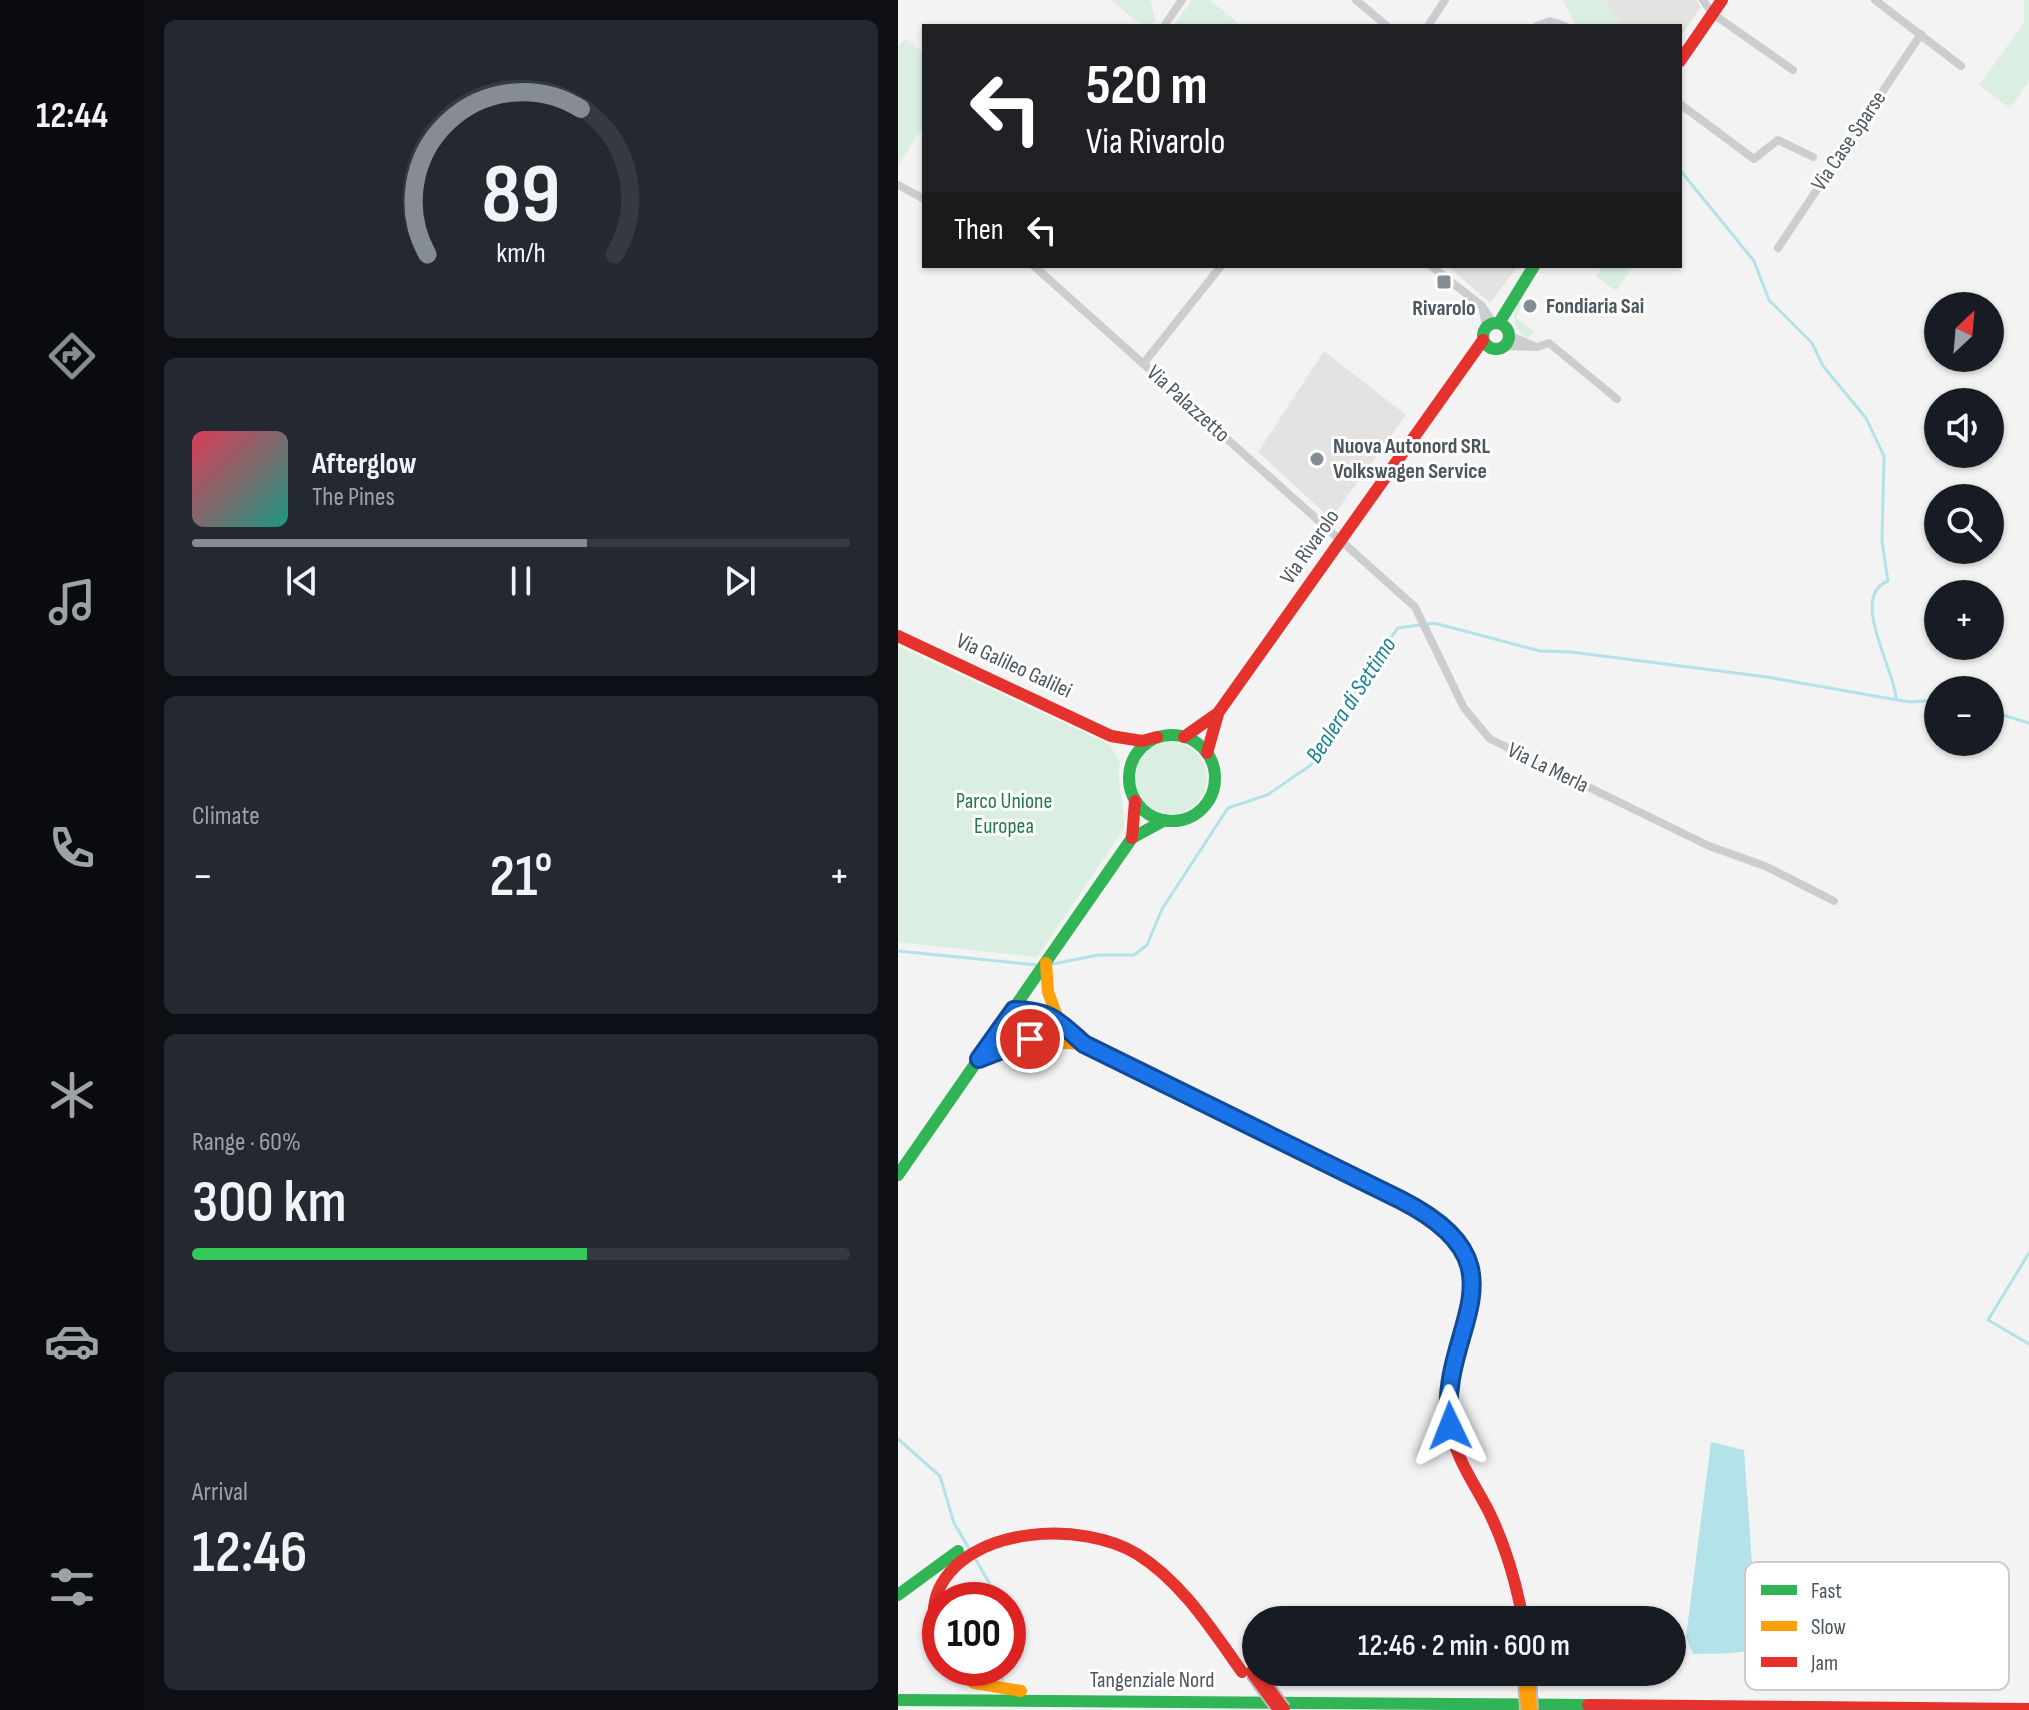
<!DOCTYPE html>
<html lang="en">
<head>
<meta charset="utf-8">
<style>
	:root { --surface:#171b24; --page:#242831; --text:#f1f3f6; --muted:#9ea1a6; --line:#363941; --accent:#868d92 }
	body { margin:0; font-family:"Sofia Sans Condensed",sans-serif; background:var(--page); color:var(--text); height:100vh; display:flex; flex-direction:column; font-size:30px; white-space:nowrap }
	* { box-sizing:border-box; margin:0 }
	p { font-size:26px; color:var(--muted) }
	.icon { flex:none; width:44px; height:44px; fill:none; stroke:currentColor; stroke-width:2; stroke-linecap:round; stroke-linejoin:round }
	.map { position:relative; flex:1; overflow:hidden }
	.sheet { display:flex; flex-direction:column; gap:20px; padding:20px; background:#0d0f14; width:754px }
	.sheet>* { flex:none }
	.banner { position:absolute; left:24px; top:24px; width:760px; height:244px; border-radius:0px; box-shadow:0 2px 6px #0004; background:#202124; color:#fff; overflow:hidden }
	.needle { width:52px; rotate:26deg }
	.tools { position:absolute; left:1026px; top:292px; display:grid; gap:16px }
	.tools a { display:grid; place-items:center; width:80px; height:80px; border-radius:50%; background:var(--surface); box-shadow:0 2px 6px #0004; font-size:40px }
	.speed { position:absolute; left:24px; top:1582px; display:flex; gap:16px; font-size:40px; font-weight:700; text-align:center }
	.speed>* { display:grid; place-content:center; width:104px; height:104px; border-radius:50%; background:var(--surface); box-shadow:0 2px 6px #0004; line-height:1 }
	.speed .limit { border:12px solid #d22; background:#fff; color:#111 }
	.pin { position:absolute; display:grid; place-items:center; width:68px; height:68px; color:#fff; margin:-34px; border:4px solid #fff; border-radius:50%; box-shadow:0 2px 8px #0007 }
	.me { position:absolute; width:88px; margin:-44px; rotate:358deg; stroke-linejoin:round; filter:drop-shadow(0 0 6px #0008) }
	.turn { display:flex; align-items:center; gap:28px; height:168px; padding:0 32px; font-size:36px }
	.turn .icon { width:104px; height:104px; stroke-width:2.5 }
	.turn b { display:block; font-size:56px; line-height:68px }
	.then { display:flex; align-items:center; height:76px; padding:0 32px; background:#0003; gap:16px; font-size:30px }
	.big { font-size:60px; font-weight:600; line-height:1.1 }
	.sheet .tile { flex:1; display:flex; flex-direction:column; justify-content:center; gap:12px; min-width:0; padding:0 28px; border-radius:12px; background:var(--page) }
	.sheet .dial { align-items:center; gap:0 }
	.dial svg { height:208px; overflow:visible; fill:none; stroke:var(--line); stroke-width:7; stroke-linecap:round; text-anchor:middle }
	.dial text { fill:var(--text); stroke:none }
	.song { display:flex; align-items:center; gap:24px }
	.cover { width:96px; height:96px; border-radius:12px; background:linear-gradient(135deg,hsl(350 70% 55%),hsl(170 70% 35%)) }
	.played { height:8px; border-radius:4px; background:linear-gradient(90deg,var(--accent) 60%,var(--line) 60%) }
	.keys { display:flex; justify-content:space-around; direction:ltr }
	.heat { display:flex; justify-content:space-between; align-items:center; font-size:44px; direction:ltr }
	.charge { height:12px; border-radius:6px; background:linear-gradient(90deg,#34c759 60%,var(--line) 0) }
	.trip { position:absolute; left:344px; top:1606px; width:444px; height:80px; border-radius:40px; background:var(--surface); box-shadow:0 2px 6px #0004; font-weight:600; line-height:80px; text-align:center }
	main { display:flex; flex:1; min-height:0 }
	.dock { display:flex; flex-direction:column; width:144px; justify-content:space-around; align-items:center; background:#090b0e; color:var(--muted) }
	.dock .icon { width:56px; height:56px }
	.dock .active { color:var(--accent) }
	.dock b { font-size:36px; color:var(--text) }
	.map>svg:first-child { display:block }
</style>
</head>
<body>
<main>
<nav class="dock">
<b>12:44</b>
<svg class="icon active" aria-label="directions" viewBox="0 0 24 24"><path d="M12 3l9 9-9 9-9-9zM9 14v-3h6M13 9l2 2-2 2"/></svg>
<svg class="icon" aria-label="music" viewBox="0 0 24 24"><path d="M9 18V5l10-2v13"/><circle cx="6" cy="18" r="3"/><circle cx="16" cy="16" r="3"/></svg>
<svg class="icon" aria-label="phone" viewBox="0 0 24 24"><path d="M5 4h4l2 5-3 2q2 4 5 5l2-3 5 2v4C11 20 4 13 5 4z"/></svg>
<svg class="icon" aria-label="climate" viewBox="0 0 24 24"><path d="M12 3v18M4 7l16 10M4 17L20 7"/></svg>
<svg class="icon" aria-label="car" viewBox="0 0 24 24"><path d="M5 17H2v-5l4-1 3-4h7l3 4 3 1v5h-3M9 17h6M6 11h13"/><circle cx="7" cy="17" r="2"/><circle cx="17" cy="17" r="2"/></svg>
<svg class="icon" aria-label="filters" viewBox="0 0 24 24"><path d="M4 7h16M4 17h16"/><circle cx="9" cy="7" r="2"/><circle cx="15" cy="17" r="2"/></svg>
</nav>
<section class="sheet">
<div class="tile dial"><svg viewBox="0 0 100 80">
<path d="M14 69A42 42 0 1 1 86 69"/>
<path d="M14 69A42 42 0 0 1 73 13" stroke="#868d92"/>
<text x="50" y="56" font-size="32" font-weight="700">89</text>
<text x="50" y="72" font-size="11">km/h</text>
</svg></div>
<div class="tile">
<div class="song"><i class="cover"></i><div><b>Afterglow</b><p>The Pines</p></div></div>
<div class="played"></div>
<div class="keys"><svg class="icon" aria-label="previous" viewBox="0 0 24 24"><path d="M18 5L8 12l10 7zM5 5v14"/></svg><svg class="icon" aria-label="pause" viewBox="0 0 24 24"><path d="M8 5v14M16 5v14"/></svg><svg class="icon" aria-label="next" viewBox="0 0 24 24"><path d="M6 5l10 7-10 7zM19 5v14"/></svg></div>
</div>
<div class="tile"><p>Climate</p>
<div class="heat"><a>−</a><b class="big">21°</b><a>+</a></div>
</div>
<div class="tile"><p>Range · 60%</p><b class="big">300 km</b><div class="charge"></div></div>
<div class="tile"><p>Arrival</p><b class="big">12:46</b></div>
</section>
<div class="map">
<svg width="1131" height="1710" viewBox="0 0 1131 1710">
	<rect width="100%" height="100%" fill="#f3f3f3"/>
	<path fill="#e4e3e1" d="M 707,0 L 798,0 L 803,7 L 782,37 L 782,26 L 724,26 Z
		M 550,266 L 620,266 L 592,303 Z
		M 426,351 L 508,415 L 433,519 L 360,452 Z"/>
	<path fill="#daefe1" d="M 213,0 L 252,0 L 258,21 L 244,26 Z
		M 294,0 L 312,0 L 344,26 L 275,26 Z
		M 665,0 L 707,0 L 724,26 L 678,26 Z
		M 1126,0 L 1131,0 L 1131,81 L 1112,108 L 1081,85 L 1126,23 Z
		M 8,39 L 26,53 L 26,126 L 0,165 L 0,46 Z
		M 705,266 L 736,266 L 718,291 L 697,276 Z
		M 620,301 L 624,303 L 618,317 L 637,332 L 629,338 C 614,328 614,316 620,301 Z
		M 0,646 L 211,744 L 222,761 C 217,784 228,805 226,829 L 139,957 L 0,942 Z
		M237 778a36 36 0 1 1 72 0a36 36 0 1 1-72 0Z"/>
	<path fill="#b3e2e8" d="M 813,1442 L 846,1450 L 854,1563 L 877,1577 L 872,1602 L 880,1600 L 887,1615 C 866,1659 839,1653 795,1654 L 788,1637 Z"/>
	<g fill="none" stroke-linecap="round" stroke-linejoin="round">
		<path stroke="#b3e2e8" stroke-width="3" d="M 782,170 L 856,261 L 871,300 L 914,343 L 925,366 L 968,418 L 986,456 L 984,541 L 990,581 C 951,596 996,668 998,698
			M 1092,711 L 1131,723
			M 0,951 L 139,965
			M 155,964 L 200,955 L 236,955 L 249,945 L 264,909 L 330,808 L 369,795 L 413,765 L 473,665 L 500,628 L 536,623 L 642,651 L 673,652 L 869,677 L 1011,702 L 1040,700
			M 1131,1253 L 1090,1320 L 1131,1344
			M 0,1439 L 42,1476 L 56,1523 L 72,1550
			M 78,1560 L 101,1600
			M 104,1680 L 105,1668"/>
		<path stroke="#cbcdce" stroke-width="8" d="M 458,0 L 489,26
			M 805,0 L 815,14 L 895,70
			M 977,0 L 1063,66
			M 266,26 L 284,0
			M 530,26 L 547,0
			M 639,26 L 652,21 L 667,26
			M 782,104 L 856,159 L 880,140 L 915,157
			M 0,185 L 26,199
			M 880,248 L 1023,34
			M 136,266 L 517,607 L 566,708 L 592,739 L 811,846 L 867,866 L 936,901
			M 533,266 L 584,306 L 595,323
			M 585,311 L 588,327
			M 611,335 L 638,347
			M 607,346 L 639,347 L 651,343 L 719,399
			M 245,364 L 323,266"/>
		<path stroke="#30b455" stroke-width="12" d="M585 336a13 13 0 1 1 26 0a13 13 0 1 1-26 0Z
			M 601,323 L 636,266
			M231 778a43 43 0 1 1 86 0a43 43 0 1 1-86 0Z
			M 143,1037 L 125,1027 L 116,1010 L 151,1014 L 185,1044
			M 0,1175 L 234,838 L 267,820
			M 0,1595 L 60,1551
			M 0,1700 L 690,1705"/>
		<path stroke="#ff9f0a" stroke-width="12" d="M 148,963 L 150,992 L 160,1019
			M 81,1059 L 132,1041 L 186,1044 L 479,1189
			M 52,1668 L 76,1683 L 123,1691"/>
		<path stroke="#e5322d" stroke-width="12" d="M 782,61 L 824,0
			M 0,636 L 213,736 L 244,741 L 259,737
			M 286,737 L 320,713 L 585,340
			M 309,753 L 320,714
			M 234,838 L 237,801
			M 479,1189 C 559,1228 589,1250 562,1342 C 554,1370 548,1398 552,1426 C 557,1457 576,1483 590,1510 C 607,1544 618,1582 625,1620
			M 42,1655 C 37,1633 31,1611 41,1589 C 71,1525 186,1521 239,1554 C 284,1582 314,1630 344,1672
			M 690,1705 L 1131,1709"/>
		<g stroke="#b9bdc1" stroke-width="20" stroke-linecap="butt">
			<path id="slow-bridge" d="M 629,1677 L 631,1710"/>
		</g>
		<g stroke="#b9bdc1" stroke-width="20" stroke-linecap="butt">
			<path id="jam-bridge" d="M 356,1672 L 384,1710"/>
		</g>
		<use href="#slow-bridge" stroke="#ff9f0a" stroke-width="16"/>
		<use href="#jam-bridge" stroke="#e5322d" stroke-width="16"/>
	</g>
	<g fill="none" stroke-linecap="round" stroke-linejoin="round">
		<g stroke="#114b97" stroke-width="20">
			<path id="route" d="M 132,1039 L 81,1059 L 116,1010 C 153,1011 159,1020 186,1044 L 503,1200 C 636,1268 538,1329 552,1426"/>
		</g>
		<use href="#route" stroke="#1a73e8" stroke-width="14"/>
	</g>
	<g fill="#868d92" stroke="#fff" stroke-width="3">
		<rect x="538" y="274" width="16" height="16" rx="4"/>
		<circle cx="632" cy="306" r="8"/>
		<circle cx="419" cy="459" r="8"/>
	</g>
	<g text-anchor="middle" dominant-baseline="central" stroke-width="6" stroke-linejoin="round" paint-order="stroke">
		<g font-size="22" fill="#4c565e" stroke="#fff">
			<text transform="translate(951 141) rotate(-56)">Via Case Sparse</text>
			<text transform="translate(290 404) rotate(42)">Via Palazzetto</text>
			<text transform="translate(412 547) rotate(-55)">Via Rivarolo</text>
			<text transform="translate(116 666) rotate(25)">Via Galileo Galilei</text>
			<text transform="translate(650 768) rotate(26)">Via La Merla</text>
			<text x="254" y="1680">Tangenziale Nord</text>
		</g>
		<g font-size="22" font-weight="bold" fill="#4c565e" stroke="#fff" text-anchor="start">
			<text x="648" y="306">Fondiaria Sai</text>
			<text x="546" y="308" text-anchor="middle">Rivarolo</text>
			<text x="435" y="446">Nuova Autonord SRL<tspan x="435" dy="25">Volkswagen Service</tspan></text>
		</g>
		<g font-size="22" fill="#227a48" stroke="#fff">
			<text x="106" y="801">Parco Unione<tspan x="106" dy="25">Europea</tspan></text>
		</g>
		<g font-size="24" font-style="italic" fill="#1b8293" stroke="#fff">
			<text transform="translate(453 700) rotate(-57)">Bealera di Settimo</text>
		</g>
	</g>
	<rect x="847" y="1562" width="264" height="128" rx="12" fill="#fff" stroke="#c9cccf" stroke-width="2"/>
	<rect x="863" y="1585" width="36" height="10" fill="#30b455"/>
	<rect x="863" y="1621" width="36" height="10" fill="#ff9f0a"/>
	<rect x="863" y="1657" width="36" height="10" fill="#e5322d"/>
	<g font-size="22" fill="#4c565e">
		<text x="913" y="1598">Fast</text>
		<text x="913" y="1634">Slow</text>
		<text x="913" y="1670">Jam</text>
	</g>
</svg>
<div class="tools">
<a><svg class="needle" viewBox="-14 -14 28 28"><path d="M0-13l5 13h-10z" fill="#e53935"/><path d="M0 13l5-13h-10z" fill="#9ea1a6"/></svg></a>
<a><svg class="icon" aria-label="sound" viewBox="0 0 24 24"><path d="M4 9h4l5-4v14l-5-4H4zM17 9q2 3 0 6"/></svg></a>
<a><svg class="icon" aria-label="search" viewBox="0 0 24 24"><circle cx="10" cy="10" r="6"/><path d="M15 15l6 6"/></svg></a>
<a>+</a>
<a>−</a>
</div>
<div class="speed"><div class="limit">100</div></div>
<div class="pin" style="left:132px;top:1039px;background:#d93025"><svg class="icon" aria-label="arrive" viewBox="0 0 24 24"><path d="M6 21V4h12l-3 4 3 4H6"/></svg></div>
<svg class="me" style="left:552px;top:1426px" viewBox="-20 -20 40 40"><path d="M0-17L14 15 0 8-14 15z" fill="#1a73e8" stroke="#fff" stroke-width="4"/></svg>
<div class="trip">12:46 · 2 min · 600 m</div>
<div class="banner">
<div class="turn"><svg class="icon" aria-label="left" viewBox="0 0 24 24"><path d="M17 20v-9H6M10 6l-5 5 5 5"/></svg><div><b>520 m</b>Via Rivarolo</div></div>
<div class="then">Then<svg class="icon" aria-label="left" viewBox="0 0 24 24"><path d="M17 20v-9H6M10 6l-5 5 5 5"/></svg></div>
</div>
</div>
</main>
</body>
</html>
